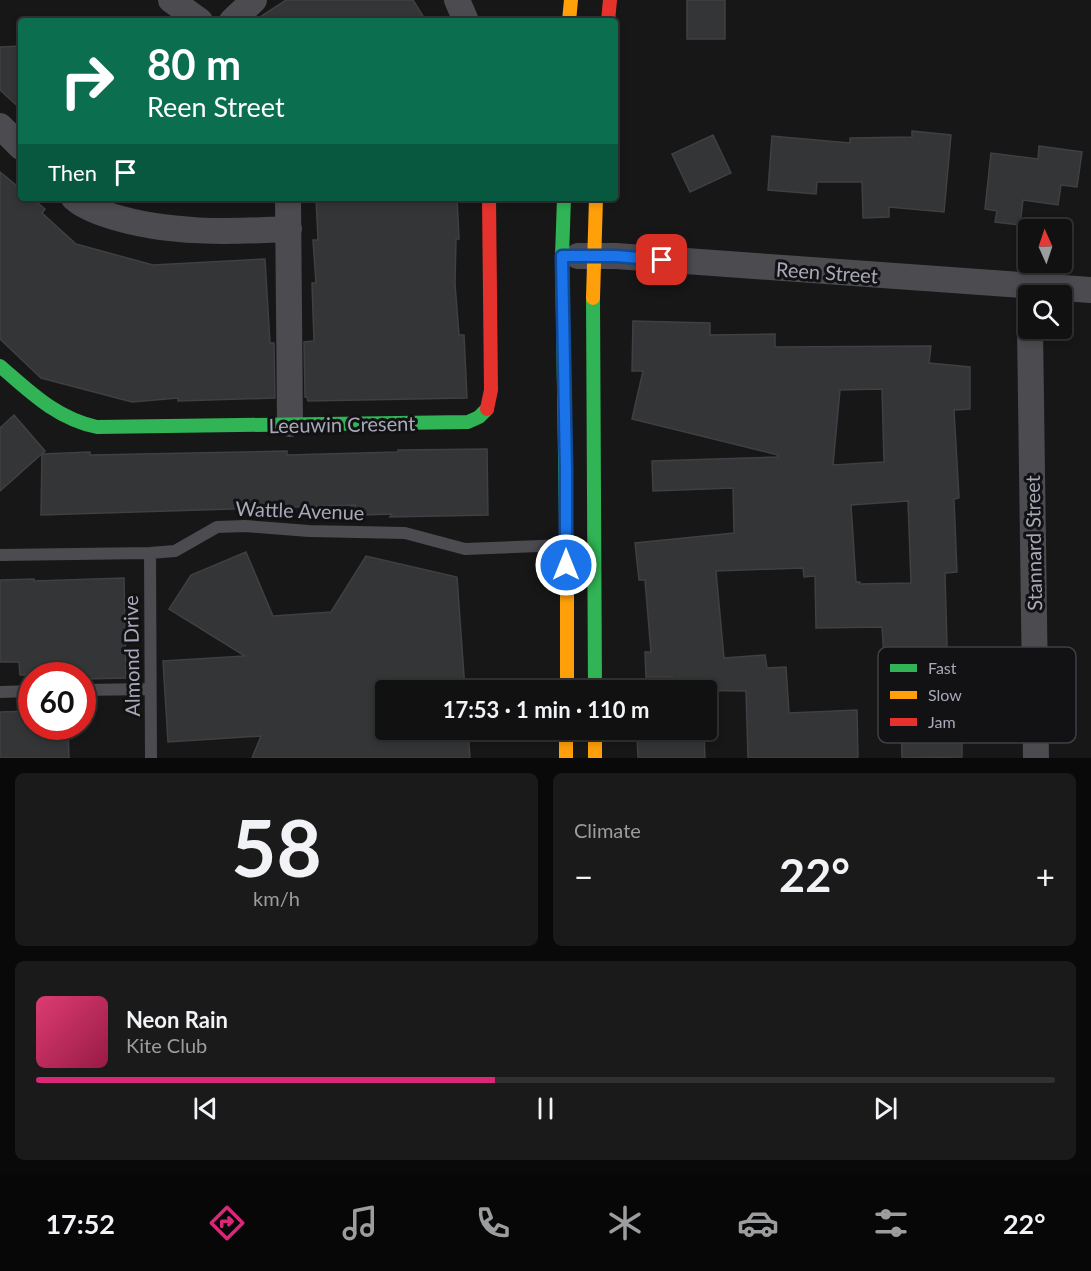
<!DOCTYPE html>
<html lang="en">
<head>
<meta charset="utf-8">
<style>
	:root { --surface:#111; --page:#1a1a1a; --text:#f1f3f6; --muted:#9c9d9f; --line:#303131; --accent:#db2777 }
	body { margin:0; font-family:Lato,sans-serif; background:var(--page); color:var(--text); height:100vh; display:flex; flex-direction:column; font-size:22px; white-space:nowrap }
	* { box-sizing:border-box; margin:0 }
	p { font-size:20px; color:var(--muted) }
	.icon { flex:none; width:33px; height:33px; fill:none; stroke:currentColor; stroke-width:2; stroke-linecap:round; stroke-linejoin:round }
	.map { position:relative; height:758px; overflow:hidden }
	.drawer { display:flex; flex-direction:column; gap:15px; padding:15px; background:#090909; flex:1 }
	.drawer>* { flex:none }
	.top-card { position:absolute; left:18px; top:18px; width:600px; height:183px; border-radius:6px; box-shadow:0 3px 9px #0003,0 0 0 2px var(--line); background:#0b6e4f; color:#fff; overflow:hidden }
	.needle { width:39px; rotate:357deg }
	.controls { position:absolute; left:1018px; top:219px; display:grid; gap:12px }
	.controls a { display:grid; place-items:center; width:54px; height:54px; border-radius:6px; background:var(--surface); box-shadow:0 3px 9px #0003,0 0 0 2px var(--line); font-size:30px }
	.speed { position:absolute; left:18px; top:662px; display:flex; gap:12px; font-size:30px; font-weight:700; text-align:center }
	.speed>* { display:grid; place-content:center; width:78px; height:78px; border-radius:50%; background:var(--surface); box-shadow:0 3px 9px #0003,0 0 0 2px var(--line); line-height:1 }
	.speed .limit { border:9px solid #d22; background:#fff; color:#111 }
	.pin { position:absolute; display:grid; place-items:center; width:51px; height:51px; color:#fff; margin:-26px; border-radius:12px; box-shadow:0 3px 9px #0006 }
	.me { position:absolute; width:66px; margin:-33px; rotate:0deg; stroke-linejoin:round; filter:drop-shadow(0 0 4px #0008) }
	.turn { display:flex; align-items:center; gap:21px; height:126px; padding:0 30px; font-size:27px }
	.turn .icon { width:78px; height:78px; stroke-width:2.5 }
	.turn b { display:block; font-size:42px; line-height:51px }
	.then { display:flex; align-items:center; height:57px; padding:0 30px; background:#0003; gap:12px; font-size:22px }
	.big { font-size:45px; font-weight:700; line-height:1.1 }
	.drawer .card { flex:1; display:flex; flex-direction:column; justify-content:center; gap:9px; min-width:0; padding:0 21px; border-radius:9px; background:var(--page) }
	.drawer .dial { align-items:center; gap:0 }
	.dial b { font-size:78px; line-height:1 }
	.song { display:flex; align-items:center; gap:18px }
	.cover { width:72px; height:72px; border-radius:9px; background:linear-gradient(135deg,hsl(340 70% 55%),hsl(340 70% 35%)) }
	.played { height:6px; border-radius:3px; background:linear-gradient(90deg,var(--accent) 45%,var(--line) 45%) }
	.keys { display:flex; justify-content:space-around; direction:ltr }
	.heat { display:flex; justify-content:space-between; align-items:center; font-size:33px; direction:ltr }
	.drawer .tiles { flex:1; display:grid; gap:15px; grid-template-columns:1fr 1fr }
	.card:last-child { grid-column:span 2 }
	.trip { position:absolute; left:375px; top:680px; width:342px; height:60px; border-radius:6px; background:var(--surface); box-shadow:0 3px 9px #0003,0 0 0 2px var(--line); font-weight:700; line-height:60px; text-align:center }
	.menu { display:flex; height:96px; justify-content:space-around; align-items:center; background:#070707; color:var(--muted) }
	.menu .icon { width:42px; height:42px }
	.menu .current { color:var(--accent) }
	.menu b { font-size:27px; color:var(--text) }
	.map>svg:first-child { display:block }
</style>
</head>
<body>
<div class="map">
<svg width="1091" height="758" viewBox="0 0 1091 758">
	<rect width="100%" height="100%" fill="#171717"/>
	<path fill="#343537" stroke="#403f43" stroke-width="1.5" fill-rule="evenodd" d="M 286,0 L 413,0 L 426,21 L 254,21 Z
		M 687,0 L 725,0 L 725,39 L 687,39 Z
		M 21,46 L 21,109 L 0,90 L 0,47 Z
		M 912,131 L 951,135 L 944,212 L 889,207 L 889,217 L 863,218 L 862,182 L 817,182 L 816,194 L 768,190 L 772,136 L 850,143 L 850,138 L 912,137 Z
		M 713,135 L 731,173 L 690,192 L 672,154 Z
		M 1039,146 L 1082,152 L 1077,187 L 1061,185 L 1058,205 L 1023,200 L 1020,225 L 995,222 L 997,211 L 985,209 L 991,153 L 1038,159 Z
		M 0,172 L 21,189 L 21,198 L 32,198 L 45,209 L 42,213 L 76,244 L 153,265 L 265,259 L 270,343 L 274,343 L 275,398 L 178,401 L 178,398 L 132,402 L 41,378 L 0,339 Z
		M 316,198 L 457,198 L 459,239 L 456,239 L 455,284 L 459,335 L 464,335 L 467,398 L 308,401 L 307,397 L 305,397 L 304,342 L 314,341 L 312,283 L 316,283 L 313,240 L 318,240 Z
		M 633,321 L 710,323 L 710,335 L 775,334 L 775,347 L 931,346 L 929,363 L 970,367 L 970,409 L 954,410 L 959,498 L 954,499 L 957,572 L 945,573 L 947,645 L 952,714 L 962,714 L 962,757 L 902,758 L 901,701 L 887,702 L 882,627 L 816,628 L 815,576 L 804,577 L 803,568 L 716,571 L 724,658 L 765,655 L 767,668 L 786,667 L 789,713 L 857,710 L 858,758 L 748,758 L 746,691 L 672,690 L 672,677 L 646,677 L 645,652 L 651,652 L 645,580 L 639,580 L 635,543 L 734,533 L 733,488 L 653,491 L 652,461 L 778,457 L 778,455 L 632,419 L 643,371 L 632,371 ZM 882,389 L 884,462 L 833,465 L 840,390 ZM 908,501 L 911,583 L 860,584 L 860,582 L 856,582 L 851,505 Z
		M 14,415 L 45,451 L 0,491 L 0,428 Z
		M 487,449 L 488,515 L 390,517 L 392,514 L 334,516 L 334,514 L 356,505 L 41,515 L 42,454 L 90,452 L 90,455 L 287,451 L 287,455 L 398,452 L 398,450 Z
		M 246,552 L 273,616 L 331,612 L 366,556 L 457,577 L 465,690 L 386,690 L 386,729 L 468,729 L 470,758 L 252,758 L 261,736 L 168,742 L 163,661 L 245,656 L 169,609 L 191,575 Z
		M 124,578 L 126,678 L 84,679 L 84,675 L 20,675 L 19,662 L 0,662 L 0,580 L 34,579 L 34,581 Z
		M 32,711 L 32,726 L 68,726 L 69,758 L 0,758 L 0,712 Z
		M 704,734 L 705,758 L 638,758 L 637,736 Z"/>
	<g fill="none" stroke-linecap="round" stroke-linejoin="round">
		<path stroke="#4b4b50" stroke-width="12" d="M 150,553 L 151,758
			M 0,555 L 150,553 L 175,551 L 217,527 L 245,526 L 309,531 L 405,533 L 465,549 L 565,545
			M 82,690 L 150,689
			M 0,692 L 32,691"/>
		<path stroke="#4b4b50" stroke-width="26" d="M 171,0 L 200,21
			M 457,0 L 466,21
			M 232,21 L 254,0
			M 0,126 L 21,147
			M 74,198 C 84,207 98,212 111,216 C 168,234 229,232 289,229
			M 288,198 L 290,424
			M 578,256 L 616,256 L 1091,290
			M 1030,328 L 1036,758"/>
		<path stroke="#30b455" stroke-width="14" d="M 564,198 L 562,256 L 567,588
			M 593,298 L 595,690
			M 0,366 C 30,392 57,419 97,427 L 468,422 L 479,417 L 487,409"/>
		<path stroke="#ff9f0a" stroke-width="14" d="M 569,21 L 571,0
			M 593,298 L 596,198
			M 567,588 L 567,690
			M 566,729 L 566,758
			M 595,729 L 595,758"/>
		<path stroke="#e5322d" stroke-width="14" d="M 608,21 L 610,0
			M 487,409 L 491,390 L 489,198"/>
	</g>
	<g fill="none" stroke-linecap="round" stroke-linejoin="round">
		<g stroke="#114b97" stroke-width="15">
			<path id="route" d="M 566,565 L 566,470 L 562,256 L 616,256 L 662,260"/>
		</g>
		<use href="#route" stroke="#1a73e8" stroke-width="10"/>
	</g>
	<g text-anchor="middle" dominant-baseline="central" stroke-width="6" stroke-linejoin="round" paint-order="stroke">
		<g font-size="20" fill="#a8a9b9" stroke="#121113">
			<text transform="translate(827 272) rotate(4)">Reen Street</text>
			<text transform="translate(342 424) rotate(-1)">Leeuwin Cresent</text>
			<text transform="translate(300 510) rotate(2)">Wattle Avenue</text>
			<text transform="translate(1033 543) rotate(-91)">Stannard Street</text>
			<text transform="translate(131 656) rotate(-91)">Almond Drive</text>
		</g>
	</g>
	<rect x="878" y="647" width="198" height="96" rx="9" fill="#121113" stroke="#3f3f45" stroke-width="1.5"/>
	<rect x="890" y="664" width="27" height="8" fill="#30b455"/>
	<rect x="890" y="691" width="27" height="8" fill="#ff9f0a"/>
	<rect x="890" y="718" width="27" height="8" fill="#e5322d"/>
	<g font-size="16" fill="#a8a9b9">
		<text x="928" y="674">Fast</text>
		<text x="928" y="701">Slow</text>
		<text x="928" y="728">Jam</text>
	</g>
</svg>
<div class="controls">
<a><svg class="needle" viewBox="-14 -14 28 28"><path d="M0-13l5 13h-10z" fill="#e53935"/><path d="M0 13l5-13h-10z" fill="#9c9d9f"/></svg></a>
<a><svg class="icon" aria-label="search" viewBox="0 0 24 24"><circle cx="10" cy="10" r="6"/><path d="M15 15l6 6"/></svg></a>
</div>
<div class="speed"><div class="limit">60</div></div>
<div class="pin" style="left:662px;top:260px;background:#d93025"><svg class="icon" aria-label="arrive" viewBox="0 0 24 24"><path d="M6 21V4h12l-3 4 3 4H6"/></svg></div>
<svg class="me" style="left:566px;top:565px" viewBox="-20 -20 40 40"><circle r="17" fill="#1a73e8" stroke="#fff" stroke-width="3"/><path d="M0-11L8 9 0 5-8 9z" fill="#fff"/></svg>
<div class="trip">17:53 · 1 min · 110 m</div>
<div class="top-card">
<div class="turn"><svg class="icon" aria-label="right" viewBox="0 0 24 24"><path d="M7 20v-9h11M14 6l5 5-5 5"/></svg><div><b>80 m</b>Reen Street</div></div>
<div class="then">Then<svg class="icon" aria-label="arrive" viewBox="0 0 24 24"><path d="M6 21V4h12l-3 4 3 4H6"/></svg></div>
</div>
</div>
<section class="drawer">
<div class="tiles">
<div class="card dial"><b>58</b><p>km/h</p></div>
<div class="card"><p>Climate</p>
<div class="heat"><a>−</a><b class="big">22°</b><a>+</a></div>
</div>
<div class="card">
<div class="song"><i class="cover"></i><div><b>Neon Rain</b><p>Kite Club</p></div></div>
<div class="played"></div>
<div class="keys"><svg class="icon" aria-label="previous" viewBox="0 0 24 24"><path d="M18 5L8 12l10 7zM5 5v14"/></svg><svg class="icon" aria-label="pause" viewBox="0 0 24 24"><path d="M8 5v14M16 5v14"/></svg><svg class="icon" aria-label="next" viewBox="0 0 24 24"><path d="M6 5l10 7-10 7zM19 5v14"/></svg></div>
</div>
</div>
</section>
<nav class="menu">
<b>17:52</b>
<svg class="icon current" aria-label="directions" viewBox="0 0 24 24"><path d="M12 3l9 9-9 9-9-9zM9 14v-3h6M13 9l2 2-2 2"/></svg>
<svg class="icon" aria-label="music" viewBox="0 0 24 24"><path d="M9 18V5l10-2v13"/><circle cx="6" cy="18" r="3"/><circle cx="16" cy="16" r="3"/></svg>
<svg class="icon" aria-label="phone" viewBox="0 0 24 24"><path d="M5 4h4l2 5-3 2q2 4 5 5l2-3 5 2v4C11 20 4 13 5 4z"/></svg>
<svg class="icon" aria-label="climate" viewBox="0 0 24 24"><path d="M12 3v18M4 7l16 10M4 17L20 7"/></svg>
<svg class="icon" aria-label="car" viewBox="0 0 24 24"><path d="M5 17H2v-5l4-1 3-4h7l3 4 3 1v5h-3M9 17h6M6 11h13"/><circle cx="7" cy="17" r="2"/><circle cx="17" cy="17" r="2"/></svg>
<svg class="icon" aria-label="filters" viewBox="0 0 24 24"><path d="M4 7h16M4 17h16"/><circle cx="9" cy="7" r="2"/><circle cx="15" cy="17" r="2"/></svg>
<b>22°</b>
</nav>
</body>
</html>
